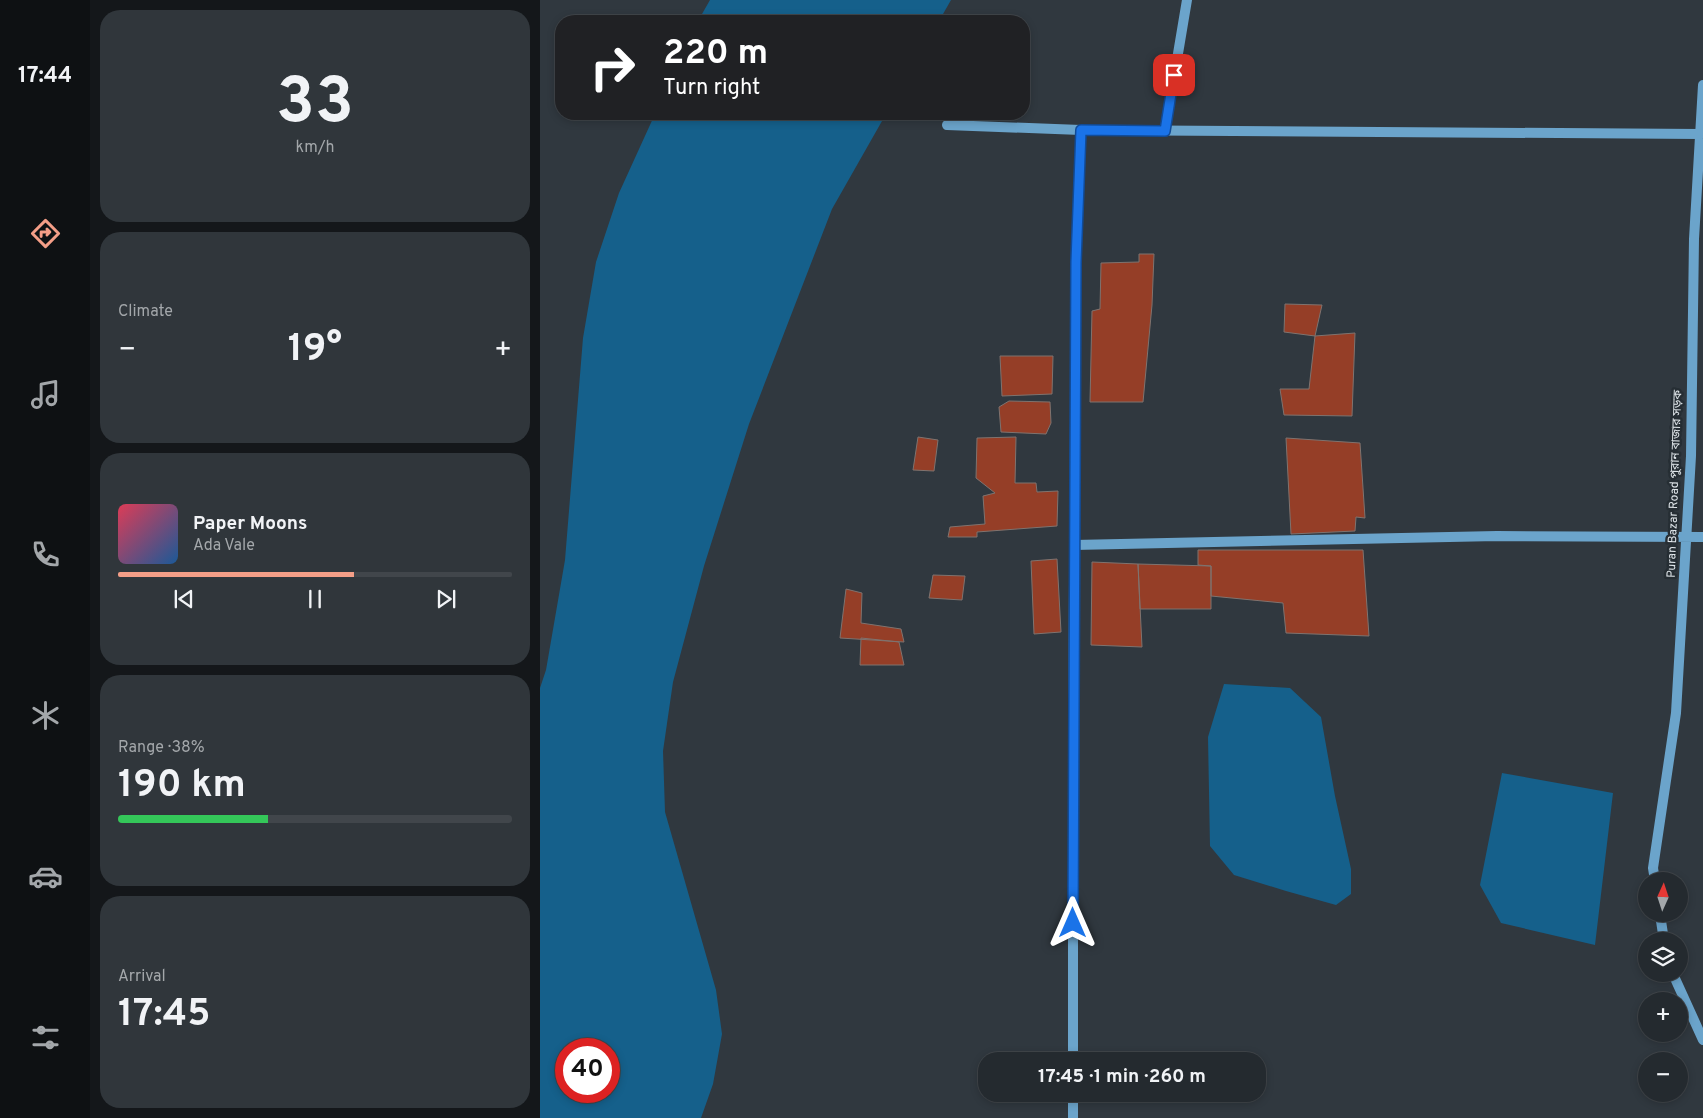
<!DOCTYPE html>
<html lang="en">
<head>
<meta charset="utf-8">
<style>
	:root { --surface:#242a2f; --page:#30363b; --text:#f1f3f6; --muted:#a3a7aa; --line:#41464b; --accent:#f49e87 }
	body { margin:0; font-family:Overpass,"Noto Sans Bengali",sans-serif; background:var(--page); color:var(--text); height:100vh; display:flex; flex-direction:column; font-size:19px; white-space:nowrap }
	* { box-sizing:border-box; margin:0 }
	p { font-size:16px; color:var(--muted) }
	.icon { flex:none; width:28px; height:28px; fill:none; stroke:currentColor; stroke-width:2; stroke-linecap:round; stroke-linejoin:round }
	.map { position:relative; flex:1; overflow:hidden }
	.side { display:flex; flex-direction:column; gap:10px; padding:10px; background:#14171a; width:450px }
	.side>* { flex:none }
	.top-card { position:absolute; left:15px; top:15px; width:475px; height:105px; border-radius:20px; box-shadow:0 2px 8px #0003,0 0 0 1px var(--line); background:#202124; color:#fff; overflow:hidden }
	.needle { width:32px; rotate:3deg }
	.tools { position:absolute; left:1098px; top:872px; display:grid; gap:10px }
	.tools a { display:grid; place-items:center; width:50px; height:50px; border-radius:50%; background:var(--surface); box-shadow:0 2px 8px #0003,0 0 0 1px var(--line); font-size:25px }
	.speed { position:absolute; left:15px; top:1038px; display:flex; gap:10px; font-size:25px; font-weight:700; text-align:center }
	.speed>* { display:grid; place-content:center; width:65px; height:65px; border-radius:50%; background:var(--surface); box-shadow:0 2px 8px #0003,0 0 0 1px var(--line); line-height:1 }
	.speed .limit { border:8px solid #d22; background:#fff; color:#111 }
	.pin { position:absolute; display:grid; place-items:center; width:42px; height:42px; color:#fff; margin:-21px; border-radius:10px; box-shadow:0 2px 8px #0006 }
	.me { position:absolute; width:55px; margin:-28px; rotate:0deg; stroke-linejoin:round; filter:drop-shadow(0 0 4px #0008) }
	.turn { display:flex; align-items:center; gap:18px; height:105px; padding:0 25px; font-size:22px }
	.turn .icon { width:65px; height:65px; stroke-width:2.5 }
	.turn b { display:block; font-size:35px; line-height:42px }
	.big { font-size:38px; font-weight:700; line-height:1.1 }
	.side .widget { flex:1; display:flex; flex-direction:column; justify-content:center; gap:8px; min-width:0; padding:0 18px; border-radius:20px; background:var(--page) }
	.side .dial { align-items:center; gap:0 }
	.dial b { font-size:65px; line-height:1 }
	.song { display:flex; align-items:center; gap:15px }
	.cover { width:60px; height:60px; border-radius:8px; background:linear-gradient(135deg,hsl(350 70% 55%),hsl(210 70% 35%)) }
	.played { height:5px; border-radius:2px; background:linear-gradient(90deg,var(--accent) 60%,var(--line) 60%) }
	.keys { display:flex; justify-content:space-around; direction:ltr }
	.heat { display:flex; justify-content:space-between; align-items:center; font-size:28px; direction:ltr }
	.charge { height:8px; border-radius:4px; background:linear-gradient(90deg,#34c759 38%,var(--line) 0) }
	.trip { position:absolute; left:438px; top:1052px; width:288px; height:50px; border-radius:20px; background:var(--surface); box-shadow:0 2px 8px #0003,0 0 0 1px var(--line); font-weight:700; line-height:50px; text-align:center }
	main { display:flex; flex:1; min-height:0 }
	.dock { display:flex; flex-direction:column; width:90px; justify-content:space-around; align-items:center; background:#0e1113; color:var(--muted) }
	.dock .icon { width:35px; height:35px }
	.dock .active { color:var(--accent) }
	.dock b { font-size:22px; color:var(--text) }
	.map>svg:first-child { display:block }
</style>
</head>
<body>
<main>
<nav class="dock">
<b>17:44</b>
<svg class="icon active" aria-label="directions" viewBox="0 0 24 24"><path d="M12 3l9 9-9 9-9-9zM9 14v-3h6M13 9l2 2-2 2"/></svg>
<svg class="icon" aria-label="music" viewBox="0 0 24 24"><path d="M9 18V5l10-2v13"/><circle cx="6" cy="18" r="3"/><circle cx="16" cy="16" r="3"/></svg>
<svg class="icon" aria-label="phone" viewBox="0 0 24 24"><path d="M5 4h4l2 5-3 2q2 4 5 5l2-3 5 2v4C11 20 4 13 5 4z"/></svg>
<svg class="icon" aria-label="climate" viewBox="0 0 24 24"><path d="M12 3v18M4 7l16 10M4 17L20 7"/></svg>
<svg class="icon" aria-label="car" viewBox="0 0 24 24"><path d="M5 17H2v-5l4-1 3-4h7l3 4 3 1v5h-3M9 17h6M6 11h13"/><circle cx="7" cy="17" r="2"/><circle cx="17" cy="17" r="2"/></svg>
<svg class="icon" aria-label="filters" viewBox="0 0 24 24"><path d="M4 7h16M4 17h16"/><circle cx="9" cy="7" r="2"/><circle cx="15" cy="17" r="2"/></svg>
</nav>
<section class="side">
<div class="widget dial"><b>33</b><p>km/h</p></div>
<div class="widget"><p>Climate</p>
<div class="heat"><a>−</a><b class="big">19°</b><a>+</a></div>
</div>
<div class="widget">
<div class="song"><i class="cover"></i><div><b>Paper Moons</b><p>Ada Vale</p></div></div>
<div class="played"></div>
<div class="keys"><svg class="icon" aria-label="previous" viewBox="0 0 24 24"><path d="M18 5L8 12l10 7zM5 5v14"/></svg><svg class="icon" aria-label="pause" viewBox="0 0 24 24"><path d="M8 5v14M16 5v14"/></svg><svg class="icon" aria-label="next" viewBox="0 0 24 24"><path d="M6 5l10 7-10 7zM19 5v14"/></svg></div>
</div>
<div class="widget"><p>Range · 38%</p><b class="big">190 km</b><div class="charge"></div></div>
<div class="widget"><p>Arrival</p><b class="big">17:45</b></div>
</section>
<div class="map">
<svg width="1163" height="1118" viewBox="0 0 1163 1118">
	<rect width="100%" height="100%" fill="#30383f"/>
	<path fill="#15608b" fill-rule="evenodd" d="M 170,0 L 411,0 L 399,21 L 158,21 Z
		M 115,114 L 346,114 L 292,209 L 209,424 L 164,566 L 133,682 L 123,751 L 125,812 L 176,990 L 182,1034 L 173,1084 L 161,1118 L 0,1118 L 0,688 L 6,670 L 25,560 L 43,338 L 56,262 L 79,193 ZM 26,1049 L 69,1049 L 69,1091 L 26,1091 Z
		M 684,684 L 750,688 L 781,717 L 795,796 L 811,869 L 811,894 L 796,905 L 746,891 L 694,875 L 670,846 L 668,737 Z
		M 962,773 L 1073,793 L 1055,945 L 961,923 L 940,885 Z"/>
	<path fill="#953e27" stroke="#7f736f" d="M 599,254 L 614,254 L 612,305 L 603,402 L 550,402 L 552,311 L 560,309 L 561,263 L 599,262 Z
		M 745,304 L 782,305 L 775,336 L 744,332 Z
		M 815,333 L 812,416 L 744,415 L 740,389 L 769,389 L 775,336 Z
		M 460,356 L 513,356 L 512,394 L 462,396 Z
		M 469,401 L 510,402 L 511,423 L 506,434 L 461,432 L 459,407 Z
		M 378,437 L 398,440 L 394,471 L 373,470 Z
		M 476,437 L 475,483 L 496,483 L 497,492 L 518,491 L 517,526 L 437,532 L 437,537 L 408,537 L 410,527 L 445,524 L 443,496 L 455,493 L 436,478 L 437,438 Z
		M 746,438 L 820,443 L 825,518 L 816,517 L 815,531 L 751,534 Z
		M 658,550 L 823,550 L 829,636 L 746,633 L 743,603 L 671,596 L 671,566 L 658,565 Z
		M 517,559 L 521,632 L 494,634 L 491,561 Z
		M 552,562 L 598,564 L 602,647 L 551,645 Z
		M 598,564 L 671,566 L 671,609 L 600,609 Z
		M 393,575 L 425,576 L 422,600 L 389,598 Z
		M 306,589 L 322,593 L 321,623 L 361,629 L 364,642 L 300,638 Z
		M 321,638 L 359,642 L 364,665 L 320,665 Z"/>
	<g fill="none" stroke-linecap="round" stroke-linejoin="round">
		<path stroke="#6ba4cb" stroke-width="10" d="M 407,125 L 541,130 L 1160,134
			M 625,131 L 647,0
			M 534,545 L 957,536 L 1163,537
			M 1115,881 L 1113,868 L 1136,713 L 1151,456 L 1154,239 L 1163,85
			M 1120,914 L 1124,941
			M 1133,974 L 1163,1040
			M 533,1061 L 533,745 L 536,262 L 541,130
			M 533,1094 L 533,1118"/>
	</g>
	<g fill="none" stroke-linecap="round" stroke-linejoin="round">
		<g stroke="#114b97" stroke-width="12">
			<path id="route" d="M 533,923 L 536,262 L 541,130 L 625,131 L 634,75"/>
		</g>
		<use href="#route" stroke="#1a73e8" stroke-width="9"/>
	</g>
	<g text-anchor="middle" dominant-baseline="central" stroke-width="5" stroke-linejoin="round" paint-order="stroke">
		<g font-size="12" fill="#e0e6ea" stroke="#262e34">
			<text transform="translate(1135 484) rotate(-88)">Puran Bazar Road পুরান বাজার সড়ক</text>
		</g>
	</g>
</svg>
<div class="tools">
<a><svg class="needle" viewBox="-14 -14 28 28"><path d="M0-13l5 13h-10z" fill="#e53935"/><path d="M0 13l5-13h-10z" fill="#a3a7aa"/></svg></a>
<a><svg class="icon" aria-label="layers" viewBox="0 0 24 24"><path d="M12 4l9 5-9 5-9-5zM3 14l9 5 9-5"/></svg></a>
<a>+</a>
<a>−</a>
</div>
<div class="speed"><div class="limit">40</div></div>
<div class="pin" style="left:634px;top:75px;background:#d93025"><svg class="icon" aria-label="arrive" viewBox="0 0 24 24"><path d="M6 21V4h12l-3 4 3 4H6"/></svg></div>
<svg class="me" style="left:533px;top:923px" viewBox="-20 -20 40 40"><path d="M0-17L14 15 0 8-14 15z" fill="#1a73e8" stroke="#fff" stroke-width="4"/></svg>
<div class="trip">17:45 · 1 min · 260 m</div>
<div class="top-card">
<div class="turn"><svg class="icon" aria-label="right" viewBox="0 0 24 24"><path d="M7 20v-9h11M14 6l5 5-5 5"/></svg><div><b>220 m</b>Turn right</div></div>
</div>
</div>
</main>
</body>
</html>
